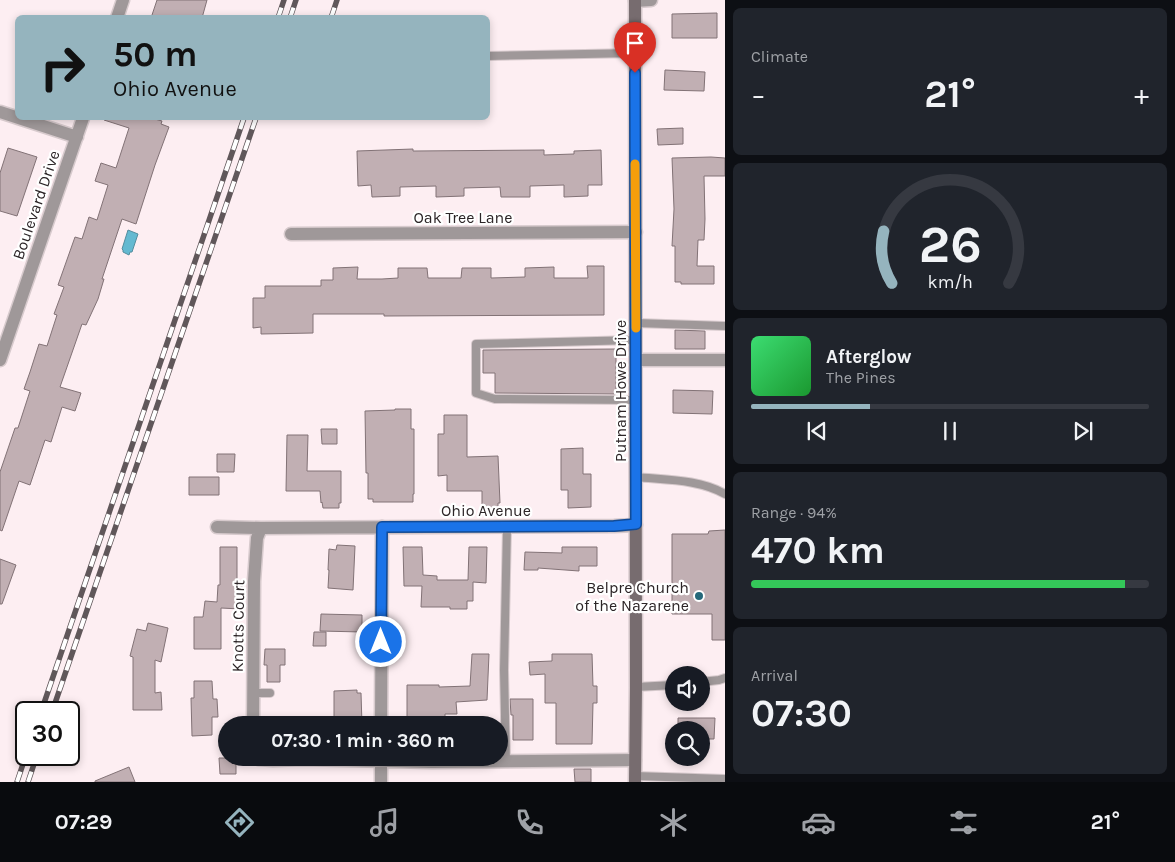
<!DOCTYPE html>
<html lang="en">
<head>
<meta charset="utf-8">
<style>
	:root { --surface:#171b24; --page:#20242c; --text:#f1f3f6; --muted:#9ea1a6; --line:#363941; --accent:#95b4be }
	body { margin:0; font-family:Karla,sans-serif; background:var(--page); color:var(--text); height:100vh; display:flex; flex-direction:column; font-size:19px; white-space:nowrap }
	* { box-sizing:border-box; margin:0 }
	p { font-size:16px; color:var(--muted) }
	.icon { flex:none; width:28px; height:28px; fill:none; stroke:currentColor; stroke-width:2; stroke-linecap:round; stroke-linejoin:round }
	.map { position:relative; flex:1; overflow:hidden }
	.side { display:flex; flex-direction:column; gap:8px; padding:8px; background:#0d0f14; width:450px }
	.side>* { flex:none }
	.hud { position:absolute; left:15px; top:15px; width:475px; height:105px; border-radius:8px; box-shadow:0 2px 8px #0003; background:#95b4be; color:#111; overflow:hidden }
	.fabs { position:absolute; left:665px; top:666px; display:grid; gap:10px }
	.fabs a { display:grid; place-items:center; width:45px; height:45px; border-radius:50%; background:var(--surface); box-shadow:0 2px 8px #0003; font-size:25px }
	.speed { position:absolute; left:15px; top:701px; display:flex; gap:10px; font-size:25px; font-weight:700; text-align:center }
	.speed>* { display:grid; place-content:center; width:65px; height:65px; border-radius:50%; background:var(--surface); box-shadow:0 2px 8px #0003; line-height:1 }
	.speed .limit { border:2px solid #111; border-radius:8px; background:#fff; color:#111 }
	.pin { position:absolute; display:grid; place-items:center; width:42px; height:42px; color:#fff; margin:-51px -21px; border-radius:50% 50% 50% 0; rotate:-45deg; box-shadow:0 0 5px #0007 }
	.pin .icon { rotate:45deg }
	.me { position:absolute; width:55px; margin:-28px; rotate:0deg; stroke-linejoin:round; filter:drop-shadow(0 0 4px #0008) }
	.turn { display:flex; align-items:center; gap:18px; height:105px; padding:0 15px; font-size:22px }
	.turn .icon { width:65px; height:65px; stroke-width:2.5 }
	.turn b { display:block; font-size:35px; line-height:42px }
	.big { font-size:38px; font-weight:700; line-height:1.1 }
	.side .card { flex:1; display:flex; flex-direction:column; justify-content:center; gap:8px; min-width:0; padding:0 18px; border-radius:8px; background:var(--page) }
	.side .dial { align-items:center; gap:0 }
	.dial svg { height:130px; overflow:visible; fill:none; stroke:var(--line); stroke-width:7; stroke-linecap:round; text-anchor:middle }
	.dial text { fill:var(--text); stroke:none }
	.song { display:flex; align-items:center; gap:15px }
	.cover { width:60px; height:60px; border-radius:8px; background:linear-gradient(135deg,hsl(140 70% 55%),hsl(130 70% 35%)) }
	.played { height:5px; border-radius:2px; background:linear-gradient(90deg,var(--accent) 30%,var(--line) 30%) }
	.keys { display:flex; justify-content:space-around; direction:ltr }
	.heat { display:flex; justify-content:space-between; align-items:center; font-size:28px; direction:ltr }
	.charge { height:8px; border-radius:4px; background:linear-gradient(90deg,#34c759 94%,var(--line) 0) }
	.trip { position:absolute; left:218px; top:716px; width:290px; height:50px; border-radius:25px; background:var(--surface); box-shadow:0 2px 8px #0003; font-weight:700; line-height:50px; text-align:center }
	.tab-bar { display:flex; height:80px; justify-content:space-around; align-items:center; background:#090b0e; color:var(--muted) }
	.tab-bar .icon { width:35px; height:35px }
	.tab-bar .selected { color:var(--accent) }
	.tab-bar b { font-size:22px; color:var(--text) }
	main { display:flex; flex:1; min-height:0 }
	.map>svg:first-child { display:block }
</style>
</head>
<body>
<main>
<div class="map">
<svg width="725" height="782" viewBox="0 0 725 782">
	<rect width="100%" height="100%" fill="#fdeef2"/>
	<path fill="#64b9d1" stroke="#538d9e" d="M 128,230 L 138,234 L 132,252 L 130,252 L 129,255 L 123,252 L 123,250 L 122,249 Z"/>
	<path fill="#c1afb3" stroke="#827276" d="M 157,0 L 207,0 L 202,18 L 151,18 Z
		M 717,13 L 717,38 L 672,38 L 672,14 Z
		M 665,70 L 705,72 L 704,91 L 664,90 Z
		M 104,118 L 151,118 L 162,121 L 161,124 L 169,127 L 155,165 L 136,224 L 122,219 L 102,279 L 104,279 L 98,299 L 86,325 L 82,324 L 60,387 L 81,393 L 75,411 L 62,407 L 51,442 L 45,440 L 30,485 L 19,481 L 2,531 L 0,530 L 0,472 L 14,431 L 15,428 L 18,428 L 30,391 L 24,389 L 30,372 L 39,344 L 47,346 L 57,315 L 54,314 L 64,287 L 58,285 L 75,237 L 82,239 L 89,217 L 97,220 L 108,185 L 95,181 L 101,163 L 116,168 L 129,128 L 104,120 Z
		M 683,128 L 683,144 L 658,145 L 657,129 Z
		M 8,148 L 37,157 L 17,216 L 0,211 L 0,173 Z
		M 413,149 L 413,151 L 544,150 L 544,155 L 574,154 L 574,151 L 601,150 L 602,185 L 588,185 L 588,196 L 564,197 L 564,185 L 530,186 L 530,197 L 501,197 L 500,187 L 464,188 L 464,196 L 436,197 L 436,186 L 400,187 L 400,196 L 372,197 L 371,185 L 358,186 L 357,151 Z
		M 711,157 L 725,158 L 725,176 L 704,176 L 705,219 L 704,240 L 698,240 L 697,266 L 714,266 L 714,284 L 681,284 L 681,282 L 675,282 L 675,246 L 672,246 L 674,209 L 672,158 Z
		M 587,266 L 604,266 L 604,315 L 384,316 L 384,314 L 313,314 L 313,333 L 261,334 L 261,327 L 253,328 L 253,298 L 265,298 L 265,286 L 321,286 L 321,280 L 333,280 L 333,268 L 358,267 L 357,279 L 382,279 L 398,278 L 398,268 L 427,268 L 428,278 L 461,278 L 462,268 L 491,268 L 491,278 L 525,277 L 525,268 L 554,267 L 554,278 L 588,278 Z
		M 675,330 L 705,331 L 705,349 L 675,349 Z
		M 616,349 L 616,394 L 496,393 L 495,393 L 495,373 L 483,373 L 483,350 Z
		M 673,390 L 713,391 L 712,414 L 673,413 Z
		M 395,409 L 411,409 L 411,429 L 414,429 L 414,494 L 413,494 L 413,502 L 373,502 L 373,499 L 368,499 L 368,473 L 366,473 L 365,411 L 395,410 Z
		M 444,415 L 467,415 L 467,457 L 498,456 L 500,503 L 498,503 L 498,508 L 482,509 L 482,491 L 447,491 L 447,475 L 438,476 L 438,434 L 444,434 Z
		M 321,429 L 337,429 L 337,444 L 322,444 Z
		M 287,435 L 308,435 L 307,471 L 341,471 L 341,503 L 339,503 L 339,508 L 323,508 L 322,502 L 321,503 L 320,491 L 286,491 Z
		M 583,448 L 583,474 L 591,474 L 591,507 L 568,508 L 568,490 L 561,490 L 561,449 Z
		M 217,454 L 235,454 L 234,472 L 217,472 Z
		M 189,477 L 219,477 L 219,495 L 189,495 Z
		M 725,530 L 725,640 L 712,640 L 712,614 L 672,614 L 672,534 L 708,534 L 709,531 Z
		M 337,545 L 355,546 L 353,590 L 328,588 L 329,570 L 328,570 L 329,549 L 336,550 Z
		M 220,547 L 237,547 L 237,585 L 242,585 L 241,609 L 221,608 L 221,649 L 194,649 L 194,617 L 203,617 L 205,601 L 217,602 L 218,585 L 220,585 Z
		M 403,547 L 422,547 L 423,575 L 437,576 L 437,580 L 468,580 L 469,547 L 487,547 L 486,583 L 473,582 L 473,601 L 467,601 L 467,609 L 450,609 L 450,607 L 421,607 L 422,586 L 404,586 Z
		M 562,547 L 597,547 L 597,566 L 579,566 L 579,571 L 538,568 L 538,570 L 524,570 L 525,552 L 562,553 Z
		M 0,559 L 16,565 L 2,604 L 0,604 Z
		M 321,614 L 362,615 L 362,632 L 320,631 Z
		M 148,623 L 168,628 L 161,662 L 155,660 L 155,693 L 161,692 L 162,710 L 133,710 L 133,657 L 130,656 L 137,629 L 146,631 Z
		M 314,632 L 326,632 L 326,646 L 313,646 Z
		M 265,649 L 285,649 L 285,665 L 280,665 L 280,682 L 267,682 L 267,665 L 264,665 Z
		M 472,654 L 489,654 L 487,700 L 456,702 L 457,714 L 445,714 L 445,725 L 407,725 L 407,685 L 439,685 L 439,687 L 470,686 Z
		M 552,654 L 592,654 L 593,686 L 597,686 L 597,703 L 593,703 L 592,744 L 556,744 L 556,703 L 545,703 L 545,674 L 530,675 L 529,662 L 552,661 Z
		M 194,681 L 212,681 L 213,699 L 217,699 L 218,717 L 212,717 L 212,735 L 192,736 L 191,698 L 194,698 Z
		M 357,690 L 357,693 L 361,693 L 362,725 L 334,725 L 334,691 Z
		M 510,699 L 533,699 L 533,740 L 513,740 L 513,715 L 511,715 Z
		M 678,718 L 715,718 L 714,739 L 701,739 L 701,730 L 678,730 Z
		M 219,758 L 236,758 L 236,774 L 220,774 Z
		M 129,767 L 135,782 L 95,782 L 95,781 Z
		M 574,769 L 591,769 L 591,782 L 575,782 Z"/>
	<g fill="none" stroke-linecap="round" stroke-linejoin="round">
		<g stroke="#d7cacd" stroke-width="10">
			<path id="lane" d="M 488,56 L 635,53
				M 636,323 L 725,326
				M 636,340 L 476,344 L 476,393 L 495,399 L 636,400
				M 636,477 C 665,480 699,479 725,494
				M 701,682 L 719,680 L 725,678
				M 636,687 L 674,685
				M 253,693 L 270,693
				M 506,762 L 504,670 L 507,527
				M 635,776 L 725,779"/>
		</g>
		<g stroke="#d7cacd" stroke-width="15">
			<path id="street" d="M 635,1 L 651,0
				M 117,18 L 123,0
				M 0,112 L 77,137
				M 291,234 L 636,232
				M 0,360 L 83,118
				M 636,360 L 725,360
				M 217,527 L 261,528 L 614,526 L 636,525
				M 253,725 L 254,581 L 257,538 L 261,528
				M 381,725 L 382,527
				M 255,758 L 258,759 L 273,760 L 303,759 L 432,762 L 635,760
				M 381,758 L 381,782"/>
		</g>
		<g stroke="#d7cacd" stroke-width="15">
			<path id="secondary" d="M 635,0 L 636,687 L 635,782"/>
		</g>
		<use href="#lane" stroke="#9f9899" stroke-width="8"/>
		<use href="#street" stroke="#9f9899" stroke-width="12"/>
		<use href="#secondary" stroke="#776c6f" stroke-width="12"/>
		<g stroke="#60575a" stroke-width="5.5">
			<path id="rail" d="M 278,18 L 284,0
				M 290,18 L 296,0
				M 331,18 L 337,0
				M 41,712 L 244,118
				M 52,712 L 256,118
				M 17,782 L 26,755
				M 28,782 L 37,755"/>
		</g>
		<use href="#rail" stroke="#fff" stroke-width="4" stroke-dasharray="11" stroke-linecap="butt"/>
	</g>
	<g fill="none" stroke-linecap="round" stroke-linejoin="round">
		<g stroke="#114b97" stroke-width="12">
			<path id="route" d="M 381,642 L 382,527 L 614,526 L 636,524 L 635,73"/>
		</g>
		<use href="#route" stroke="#1a73e8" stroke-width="9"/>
		<path stroke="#f59e0b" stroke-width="9" d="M 635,164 L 636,328"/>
	</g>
	<circle fill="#24687a" stroke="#fff" stroke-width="2" cx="699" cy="596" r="5"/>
	<g text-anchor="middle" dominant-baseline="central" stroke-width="4.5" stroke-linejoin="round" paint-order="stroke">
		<g font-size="16" fill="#2c2527" stroke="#fff">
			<text transform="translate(36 205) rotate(-71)">Boulevard Drive</text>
			<text x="463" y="217">Oak Tree Lane</text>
			<text transform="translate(620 391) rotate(-90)">Putnam Howe Drive</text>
			<text x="486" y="510">Ohio Avenue</text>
			<text transform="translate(238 626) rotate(-89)">Knotts Court</text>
		</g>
		<g font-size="16" fill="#2c2527" stroke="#fff" text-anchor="end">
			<text x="689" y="587">Belpre Church<tspan x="689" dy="18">of the Nazarene</tspan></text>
		</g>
	</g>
</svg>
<div class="fabs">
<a><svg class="icon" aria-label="sound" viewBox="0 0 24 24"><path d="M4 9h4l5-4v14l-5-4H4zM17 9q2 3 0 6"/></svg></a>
<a><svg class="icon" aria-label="search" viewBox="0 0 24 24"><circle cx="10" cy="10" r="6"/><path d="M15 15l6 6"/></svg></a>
</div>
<div class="speed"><div class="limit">30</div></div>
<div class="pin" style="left:635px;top:73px;background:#d93025"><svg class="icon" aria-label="arrive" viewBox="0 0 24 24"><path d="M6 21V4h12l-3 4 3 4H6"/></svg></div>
<svg class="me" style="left:381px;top:642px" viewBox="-20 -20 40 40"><circle r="17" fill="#1a73e8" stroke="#fff" stroke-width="3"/><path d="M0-11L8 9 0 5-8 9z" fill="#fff"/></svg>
<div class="trip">07:30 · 1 min · 360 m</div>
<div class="hud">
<div class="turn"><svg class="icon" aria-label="right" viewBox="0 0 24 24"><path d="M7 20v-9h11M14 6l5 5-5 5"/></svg><div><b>50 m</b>Ohio Avenue</div></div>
</div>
</div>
<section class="side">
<div class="card"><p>Climate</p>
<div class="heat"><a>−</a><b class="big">21°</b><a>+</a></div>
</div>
<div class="card dial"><svg viewBox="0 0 100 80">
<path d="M14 69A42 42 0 1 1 86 69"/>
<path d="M14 69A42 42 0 0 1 9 37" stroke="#95b4be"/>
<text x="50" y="56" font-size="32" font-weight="700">26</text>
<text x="50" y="72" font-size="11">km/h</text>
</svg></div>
<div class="card">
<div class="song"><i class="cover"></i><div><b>Afterglow</b><p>The Pines</p></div></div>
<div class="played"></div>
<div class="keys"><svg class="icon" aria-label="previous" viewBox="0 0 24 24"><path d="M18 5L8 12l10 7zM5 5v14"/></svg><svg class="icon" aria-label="pause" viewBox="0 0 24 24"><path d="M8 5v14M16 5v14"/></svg><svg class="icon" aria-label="next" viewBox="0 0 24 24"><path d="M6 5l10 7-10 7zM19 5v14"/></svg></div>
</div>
<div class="card"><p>Range · 94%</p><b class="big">470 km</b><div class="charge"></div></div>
<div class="card"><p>Arrival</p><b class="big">07:30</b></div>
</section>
</main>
<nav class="tab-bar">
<b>07:29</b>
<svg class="icon selected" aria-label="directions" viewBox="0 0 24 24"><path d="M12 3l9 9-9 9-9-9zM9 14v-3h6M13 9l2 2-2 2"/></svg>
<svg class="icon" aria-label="music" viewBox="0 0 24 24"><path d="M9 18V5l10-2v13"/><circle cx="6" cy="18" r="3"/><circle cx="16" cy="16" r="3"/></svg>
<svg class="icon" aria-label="phone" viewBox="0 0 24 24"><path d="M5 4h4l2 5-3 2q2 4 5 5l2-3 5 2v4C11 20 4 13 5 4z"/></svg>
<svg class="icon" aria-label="climate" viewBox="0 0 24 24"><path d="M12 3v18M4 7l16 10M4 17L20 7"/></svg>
<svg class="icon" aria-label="car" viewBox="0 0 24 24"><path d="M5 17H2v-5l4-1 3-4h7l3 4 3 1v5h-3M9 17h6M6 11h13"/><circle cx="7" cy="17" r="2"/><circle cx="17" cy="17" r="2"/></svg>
<svg class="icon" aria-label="filters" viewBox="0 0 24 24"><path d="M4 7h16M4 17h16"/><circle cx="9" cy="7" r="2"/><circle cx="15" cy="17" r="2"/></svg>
<b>21°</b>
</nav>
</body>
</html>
